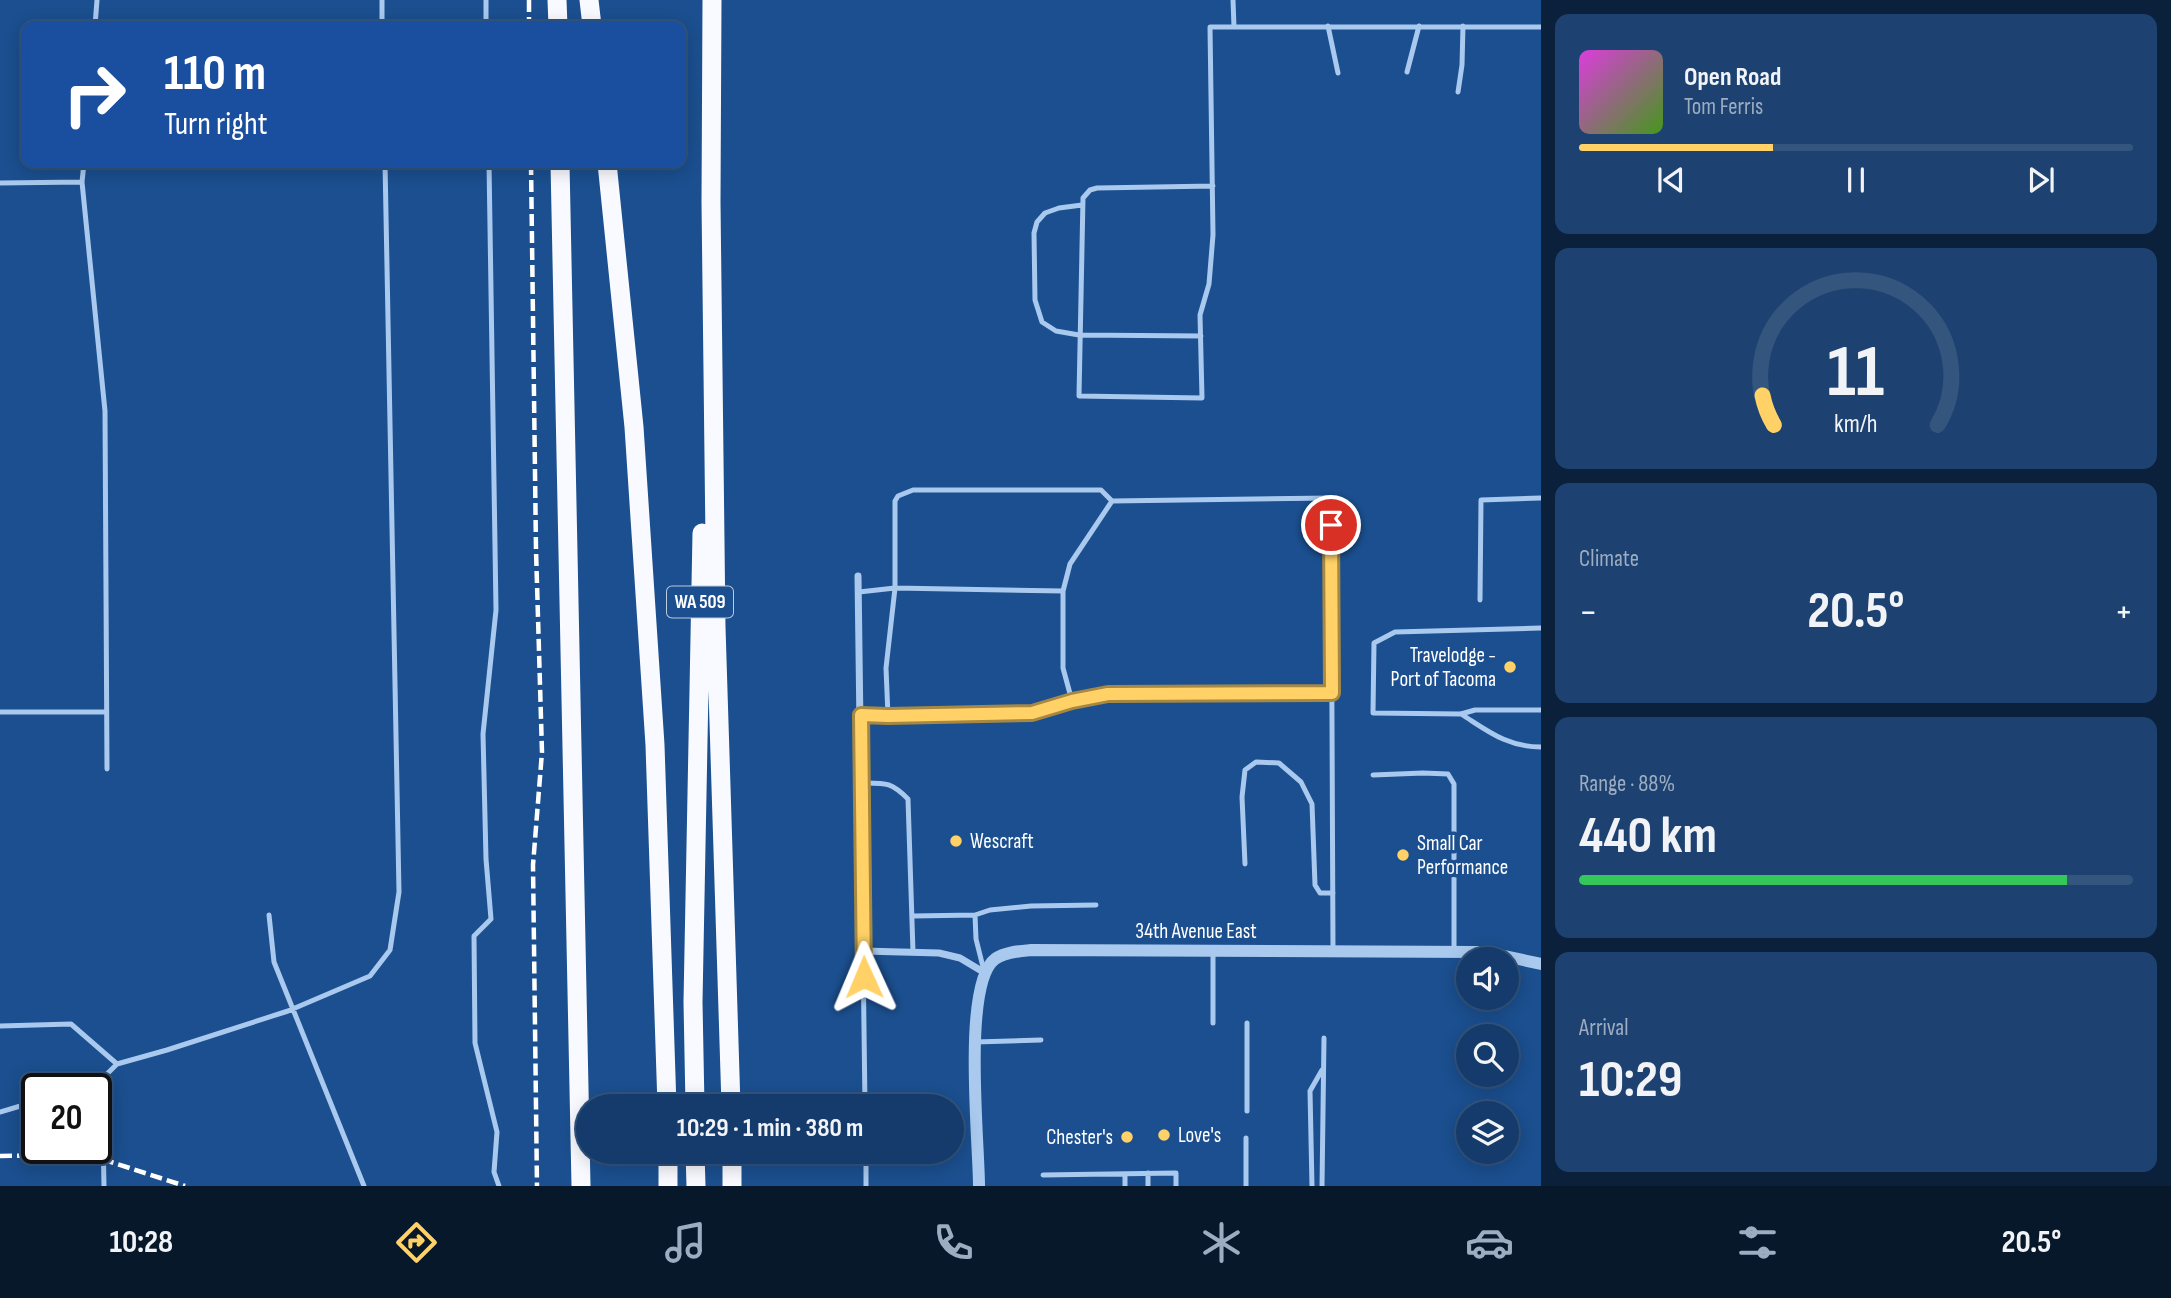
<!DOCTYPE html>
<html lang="en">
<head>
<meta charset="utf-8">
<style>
	:root { --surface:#143b6b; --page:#1d4271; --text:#f1f3f6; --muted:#9dadc1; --line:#33557e; --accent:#ffd166 }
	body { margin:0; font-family:"Sofia Sans Condensed",sans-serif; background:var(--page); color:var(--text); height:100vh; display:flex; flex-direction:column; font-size:26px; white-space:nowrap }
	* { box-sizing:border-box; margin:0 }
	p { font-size:23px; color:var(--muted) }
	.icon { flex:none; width:38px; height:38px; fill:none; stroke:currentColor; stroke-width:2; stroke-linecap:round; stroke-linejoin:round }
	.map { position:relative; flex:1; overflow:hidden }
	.drawer { display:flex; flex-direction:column; gap:14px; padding:14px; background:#0b203b; width:630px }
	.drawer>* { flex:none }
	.top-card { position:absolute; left:21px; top:21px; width:665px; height:147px; border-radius:14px; box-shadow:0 4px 18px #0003,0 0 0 2px var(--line); background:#1a4fa0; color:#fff; overflow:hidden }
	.controls { position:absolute; left:1456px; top:947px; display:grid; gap:14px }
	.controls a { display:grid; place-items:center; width:63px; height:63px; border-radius:50%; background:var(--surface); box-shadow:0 4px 18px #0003,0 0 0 2px var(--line); font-size:35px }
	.speed { position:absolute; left:21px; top:1073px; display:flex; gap:14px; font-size:35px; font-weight:700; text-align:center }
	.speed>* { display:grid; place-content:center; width:91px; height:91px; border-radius:50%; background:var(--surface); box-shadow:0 4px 18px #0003,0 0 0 2px var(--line); line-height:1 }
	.speed .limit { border:4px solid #111; border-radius:10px; background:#fff; color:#111 }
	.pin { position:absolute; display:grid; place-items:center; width:60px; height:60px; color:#fff; margin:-30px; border:4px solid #fff; border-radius:50%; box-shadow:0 2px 7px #0007 }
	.me { position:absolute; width:77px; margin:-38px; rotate:359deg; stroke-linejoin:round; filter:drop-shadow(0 0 5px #0008) }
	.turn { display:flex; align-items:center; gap:24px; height:147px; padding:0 28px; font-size:32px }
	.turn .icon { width:91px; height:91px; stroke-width:2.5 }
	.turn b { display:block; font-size:49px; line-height:60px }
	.big { font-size:52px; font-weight:700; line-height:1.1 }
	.drawer .card { flex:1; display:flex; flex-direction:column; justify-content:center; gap:10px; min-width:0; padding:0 24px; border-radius:14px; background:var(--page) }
	.drawer .dial { align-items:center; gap:0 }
	.dial svg { height:182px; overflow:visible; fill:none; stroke:var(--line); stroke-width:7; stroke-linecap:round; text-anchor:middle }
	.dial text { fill:var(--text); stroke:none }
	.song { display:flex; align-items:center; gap:21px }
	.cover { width:84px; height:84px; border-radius:10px; background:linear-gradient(135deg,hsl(300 70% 55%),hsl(100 70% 35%)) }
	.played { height:7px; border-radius:4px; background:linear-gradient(90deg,var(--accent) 35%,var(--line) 35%) }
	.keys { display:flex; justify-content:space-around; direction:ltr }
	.heat { display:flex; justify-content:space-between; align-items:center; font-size:38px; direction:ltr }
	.charge { height:10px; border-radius:5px; background:linear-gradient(90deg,#34c759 88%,var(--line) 0) }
	.trip { position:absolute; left:576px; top:1094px; width:388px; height:70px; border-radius:35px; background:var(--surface); box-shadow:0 4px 18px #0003,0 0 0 2px var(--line); font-weight:700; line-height:70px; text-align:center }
	.tab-bar { display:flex; height:112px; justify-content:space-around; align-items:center; background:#08182b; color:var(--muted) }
	.tab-bar .icon { width:49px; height:49px }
	.tab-bar .selected { color:var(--accent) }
	.tab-bar b { font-size:32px; color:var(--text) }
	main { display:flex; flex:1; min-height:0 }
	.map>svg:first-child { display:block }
</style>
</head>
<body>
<main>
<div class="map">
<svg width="1541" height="1186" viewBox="0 0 1541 1186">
	<rect width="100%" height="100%" fill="#1b4f8f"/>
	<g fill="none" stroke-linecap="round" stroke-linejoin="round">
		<path stroke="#a9c9ee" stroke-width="5" d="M 382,0 L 382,26
			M 486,0 L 486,26
			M 1233,0 L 1234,27
			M 95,26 L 97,0
			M 1328,26 L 1338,73
			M 1407,72 L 1419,26
			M 1458,92 L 1462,65 L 1463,26
			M 84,163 L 82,182 L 105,411 L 107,769
			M 489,163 L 496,610 L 483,734 L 486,859 L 491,919 L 474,936 L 475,1043 L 497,1132 L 494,1172 L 499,1186
			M 0,183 L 82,182
			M 1213,186 L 1097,188 L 1090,190 L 1083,198 L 1079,396 L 1202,398 L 1200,315 L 1209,284 L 1213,235 L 1210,27 L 1541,27
			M 1082,205 L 1059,208 L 1045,213 L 1037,222 L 1034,233 L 1035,300 L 1042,322 L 1056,331 L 1079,335 L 1201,336
			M 859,592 L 895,588 L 1063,591
			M 1480,600 L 1481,500 L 1541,498
			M 1541,628 L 1395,632 L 1374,643 L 1373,713 L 1461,714 L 1475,710 L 1541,710
			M 1332,693 L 1108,694 L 1072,701 L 1032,713 L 888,716 L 886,668 L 895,588 L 895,501 L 898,496 L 913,490 L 1101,490 L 1112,501 L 1331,498 C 1331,649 1333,799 1333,950
			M 1072,701 L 1063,668 L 1063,591 L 1070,564 L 1112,501
			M 0,712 L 105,712
			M 1461,714 C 1488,731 1507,747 1541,747
			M 861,715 L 888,716
			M 1373,775 L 1423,773 L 1448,774 L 1454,784 L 1454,952
			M 862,783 C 886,783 891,782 908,799 L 913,952
			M 1245,864 L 1242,797 L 1245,770 L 1256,762 L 1279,763 L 1301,782 L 1312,804 L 1315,885 L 1320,893 L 1333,893
			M 269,915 L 274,962 L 364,1186
			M 975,915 L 976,939 L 984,971
			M 913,916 L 975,915 L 990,910 L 1031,906 L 1096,905
			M 863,951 L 865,1106
			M 1213,1023 L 1213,951
			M 0,1026 L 71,1024 L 117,1064
			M 975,1042 L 1041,1040
			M 97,1084 L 103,1136 L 104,1186
			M 81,1088 L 97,1084 L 117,1064 L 167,1050 L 288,1011 L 370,976 L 390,950 L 399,892 L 385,163
			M 1247,1111 L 1247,1023
			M 0,1112 L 37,1101
			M 866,1152 L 866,1186
			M 1148,1173 L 1148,1186
			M 1125,1174 L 1125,1186
			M 1043,1175 L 1176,1173 L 1176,1186
			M 1246,1186 L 1246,1138
			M 1312,1186 L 1310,1091 L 1322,1070
			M 1322,1186 L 1324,1038"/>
		<path stroke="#a9c9ee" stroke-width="7" d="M 858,576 L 863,951 L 939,953 L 960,958 L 985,973"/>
		<path stroke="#a9c9ee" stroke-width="12" d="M 979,1186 C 979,1142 962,984 995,959 C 1005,952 1020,951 1031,950 L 1477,952 L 1500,955 L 1541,964"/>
		<path stroke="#f8faff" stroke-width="19" d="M 557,0 L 558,26
			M 589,0 L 592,26
			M 712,0 L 711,202 L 716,627 L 731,1106
			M 560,163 L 581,1186
			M 607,163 L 634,427 L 655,745 L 667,1106
			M 695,1106 L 693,1002 L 702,533
			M 668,1152 L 668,1186
			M 695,1152 L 696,1186
			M 732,1152 L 732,1186"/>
		<path stroke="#fff" stroke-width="4.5" stroke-dasharray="12 5" stroke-linecap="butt" d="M 529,0 L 529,26
			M 531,163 L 536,550 L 542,752 L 533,865 L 537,1186
			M 0,1156 L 47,1155 L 108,1161 L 185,1186"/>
	</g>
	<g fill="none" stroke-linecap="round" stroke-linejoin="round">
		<g stroke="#a68842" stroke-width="18">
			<path id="route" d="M 864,977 L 861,715 L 888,716 L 1032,713 L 1072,701 L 1108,694 L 1332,693 L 1331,525"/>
		</g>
		<use href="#route" stroke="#ffd166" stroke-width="12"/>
	</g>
	<g fill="#ffd166" stroke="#1b4f8f" stroke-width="2.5">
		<circle cx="1510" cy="667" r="7"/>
		<circle cx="956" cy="841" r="7"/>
		<circle cx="1403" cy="855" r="7"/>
		<circle cx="1164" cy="1135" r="7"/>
		<circle cx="1127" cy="1137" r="7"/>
	</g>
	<g text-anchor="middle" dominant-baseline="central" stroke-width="7" stroke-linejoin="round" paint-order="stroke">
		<rect fill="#1b4f8f" stroke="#bbcadd" stroke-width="2" x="667" y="586.5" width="66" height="31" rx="5"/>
		<g font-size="19" font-weight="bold" fill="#fff">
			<text x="700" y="602">WA 509</text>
		</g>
		<g font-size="21" fill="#fff" stroke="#1b4f8f" text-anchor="start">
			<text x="1496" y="655" text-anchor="end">Travelodge -<tspan x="1496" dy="24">Port of Tacoma</tspan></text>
			<text x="970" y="841">Wescraft</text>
			<text x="1417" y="843">Small Car<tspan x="1417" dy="24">Performance</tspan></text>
			<text x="1178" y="1135">Love's</text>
			<text x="1113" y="1137" text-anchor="end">Chester's</text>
		</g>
		<g font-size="21" fill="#fff" stroke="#1b4f8f">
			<text x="1196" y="931">34th Avenue East</text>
		</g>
	</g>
</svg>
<div class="controls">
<a><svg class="icon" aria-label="sound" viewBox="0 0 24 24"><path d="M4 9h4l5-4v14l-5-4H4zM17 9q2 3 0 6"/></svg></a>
<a><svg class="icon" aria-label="search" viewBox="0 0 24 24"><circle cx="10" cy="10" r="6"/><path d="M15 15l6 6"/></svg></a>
<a><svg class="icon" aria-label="layers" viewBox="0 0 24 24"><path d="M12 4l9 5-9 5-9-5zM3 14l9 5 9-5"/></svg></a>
</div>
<div class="speed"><div class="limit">20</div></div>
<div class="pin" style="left:1331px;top:525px;background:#d93025"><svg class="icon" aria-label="arrive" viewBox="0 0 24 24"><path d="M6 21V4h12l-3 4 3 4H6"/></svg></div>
<svg class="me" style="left:864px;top:977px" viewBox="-20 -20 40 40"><path d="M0-17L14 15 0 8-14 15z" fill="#ffd166" stroke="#fff" stroke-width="4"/></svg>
<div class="trip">10:29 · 1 min · 380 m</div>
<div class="top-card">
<div class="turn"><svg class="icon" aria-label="right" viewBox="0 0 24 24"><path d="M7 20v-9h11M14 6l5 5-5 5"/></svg><div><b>110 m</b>Turn right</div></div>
</div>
</div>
<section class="drawer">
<div class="card">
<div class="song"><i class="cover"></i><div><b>Open Road</b><p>Tom Ferris</p></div></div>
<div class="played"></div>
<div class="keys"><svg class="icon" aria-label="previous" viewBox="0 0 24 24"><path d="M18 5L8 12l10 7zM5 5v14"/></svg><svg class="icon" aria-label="pause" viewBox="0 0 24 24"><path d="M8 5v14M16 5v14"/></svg><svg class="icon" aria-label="next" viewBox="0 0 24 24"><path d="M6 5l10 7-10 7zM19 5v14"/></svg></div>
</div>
<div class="card dial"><svg viewBox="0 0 100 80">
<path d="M14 69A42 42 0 1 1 86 69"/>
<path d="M14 69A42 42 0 0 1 9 56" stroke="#ffd166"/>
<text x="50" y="56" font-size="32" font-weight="700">11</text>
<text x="50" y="72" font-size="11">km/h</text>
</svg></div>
<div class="card"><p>Climate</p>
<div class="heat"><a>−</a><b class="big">20.5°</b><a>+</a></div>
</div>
<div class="card"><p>Range · 88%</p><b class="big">440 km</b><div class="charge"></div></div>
<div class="card"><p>Arrival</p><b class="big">10:29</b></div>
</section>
</main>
<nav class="tab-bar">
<b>10:28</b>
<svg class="icon selected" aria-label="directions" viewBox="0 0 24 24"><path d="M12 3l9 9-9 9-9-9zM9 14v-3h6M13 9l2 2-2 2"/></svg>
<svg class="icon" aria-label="music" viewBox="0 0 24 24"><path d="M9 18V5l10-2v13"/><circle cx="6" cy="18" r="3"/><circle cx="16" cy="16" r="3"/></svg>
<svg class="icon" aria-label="phone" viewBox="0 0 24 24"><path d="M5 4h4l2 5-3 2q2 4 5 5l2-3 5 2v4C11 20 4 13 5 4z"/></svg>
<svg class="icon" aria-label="climate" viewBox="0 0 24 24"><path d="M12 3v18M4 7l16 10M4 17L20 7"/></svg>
<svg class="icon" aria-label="car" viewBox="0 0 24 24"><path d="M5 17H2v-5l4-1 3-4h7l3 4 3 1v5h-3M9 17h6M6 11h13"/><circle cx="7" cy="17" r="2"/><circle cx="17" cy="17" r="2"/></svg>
<svg class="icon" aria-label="filters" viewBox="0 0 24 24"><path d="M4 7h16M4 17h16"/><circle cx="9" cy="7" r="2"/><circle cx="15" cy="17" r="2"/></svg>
<b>20.5°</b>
</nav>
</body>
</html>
